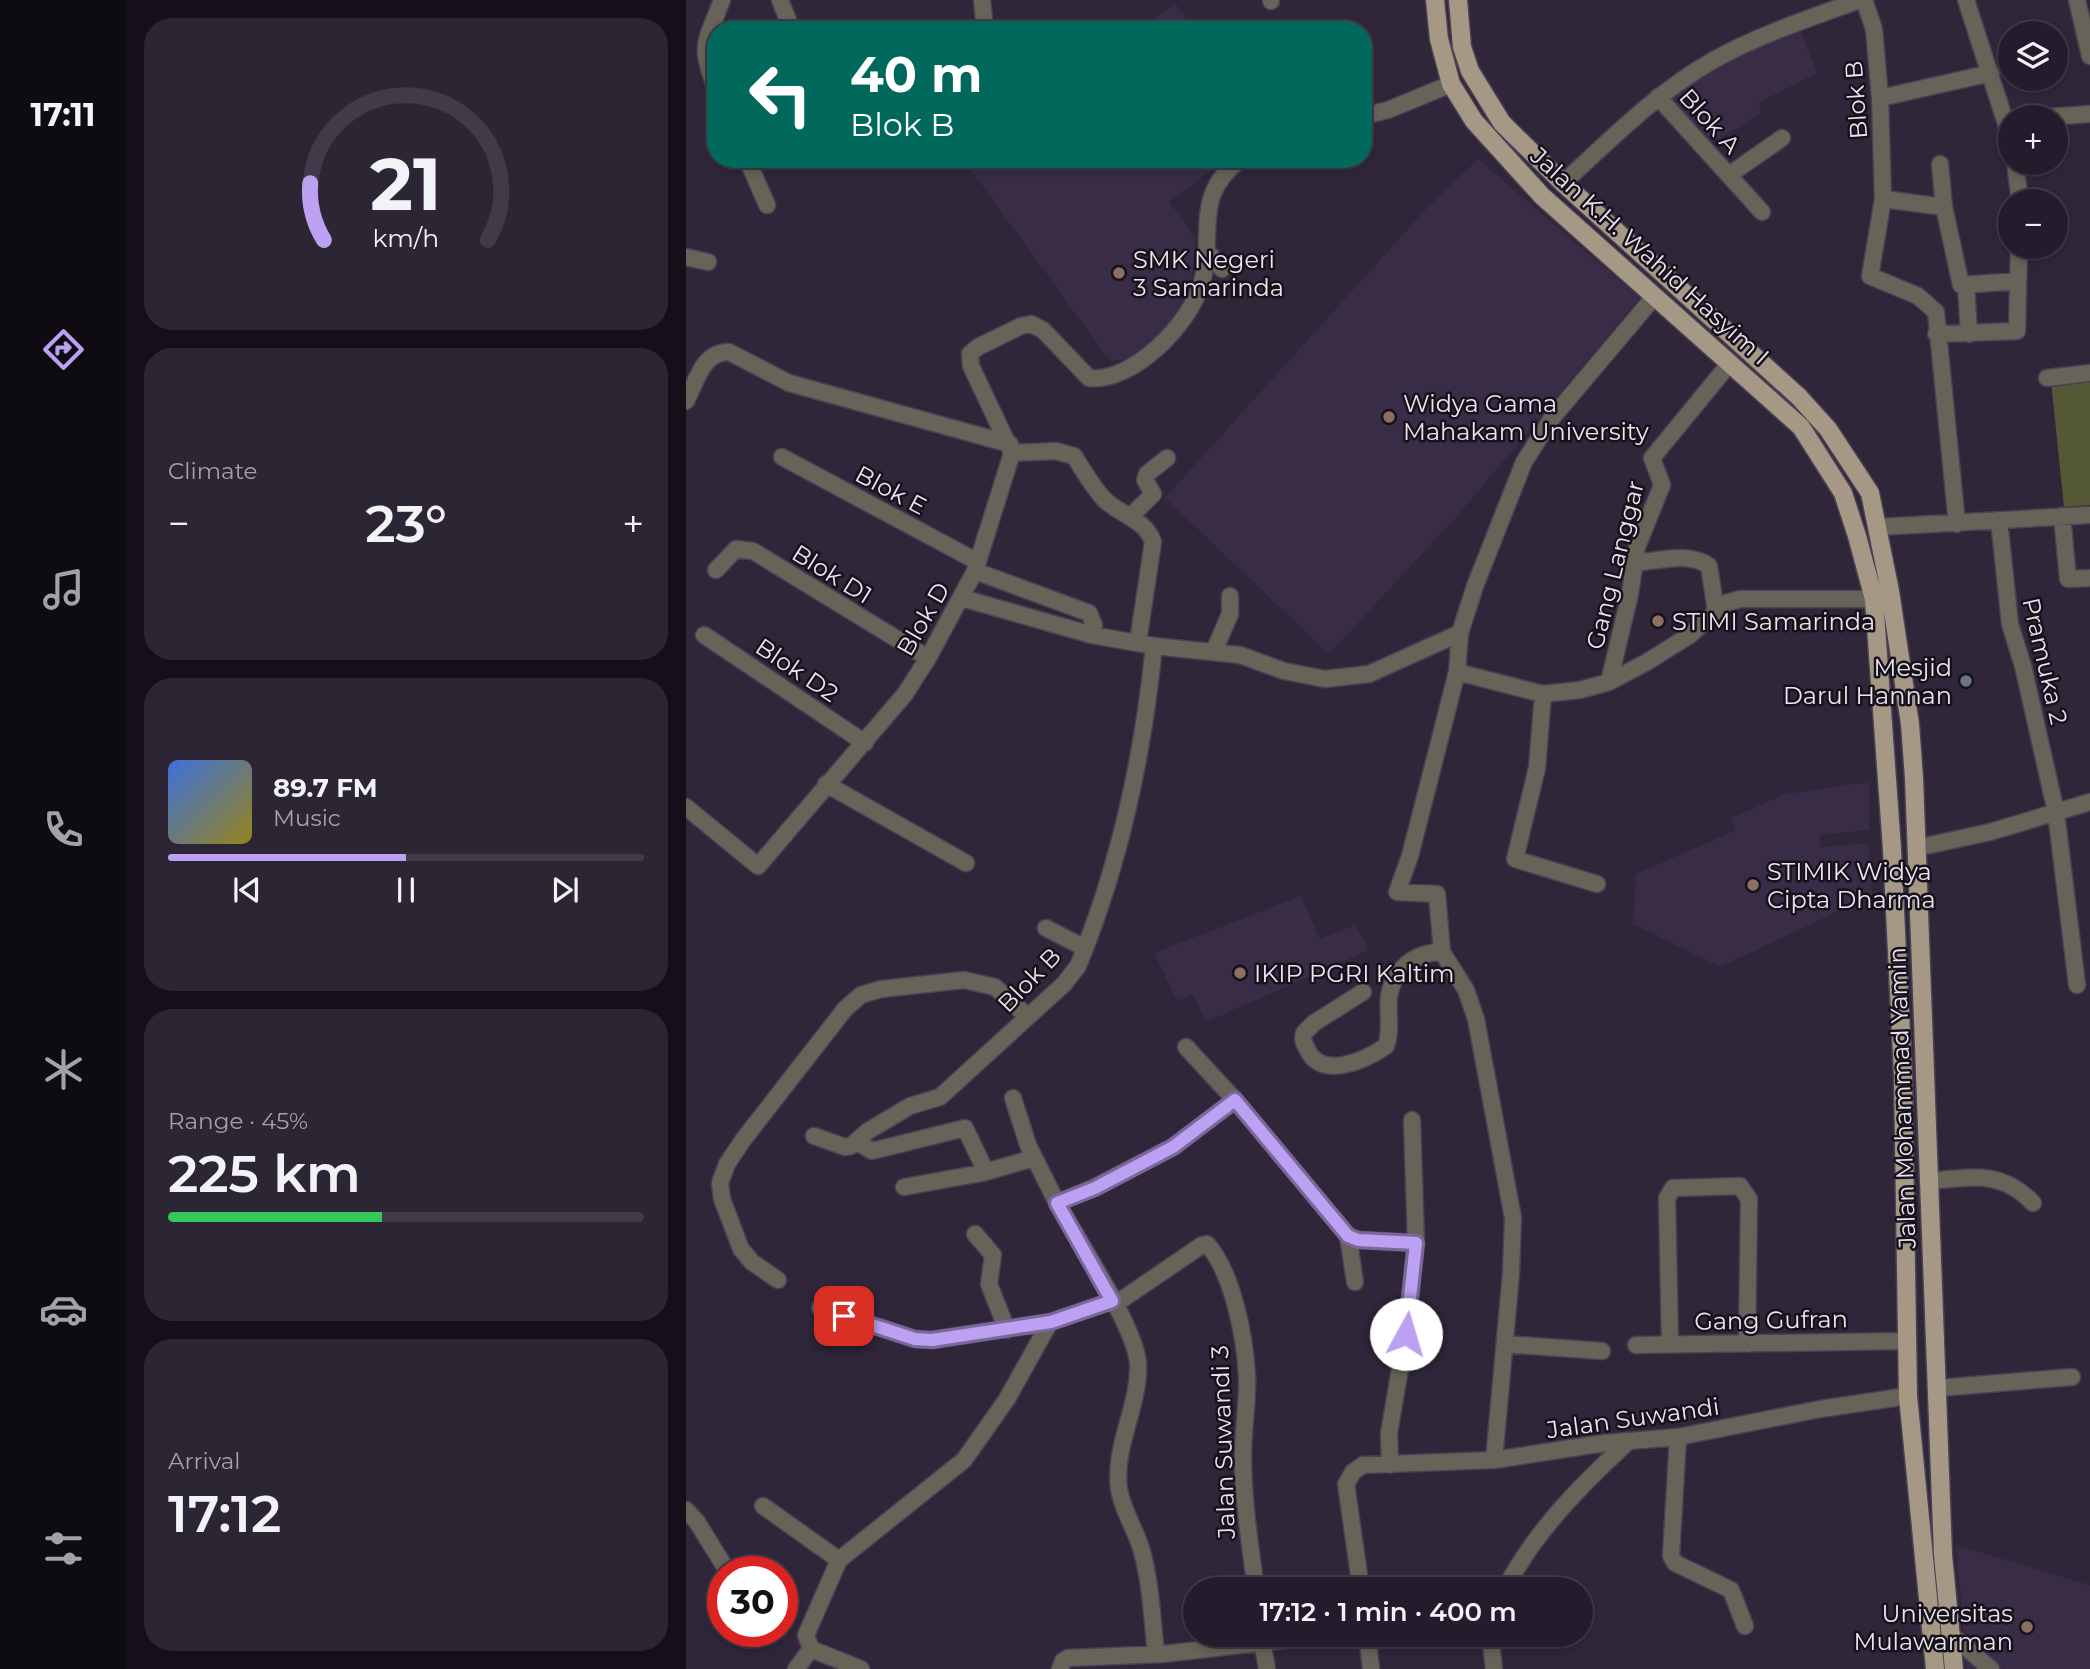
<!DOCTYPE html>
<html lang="en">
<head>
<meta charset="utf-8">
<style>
	:root { --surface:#241c2c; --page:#2c2534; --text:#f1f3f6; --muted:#a3a1a9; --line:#413a48; --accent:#bca0f2 }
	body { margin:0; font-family:Montserrat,sans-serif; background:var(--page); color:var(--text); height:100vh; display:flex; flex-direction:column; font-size:26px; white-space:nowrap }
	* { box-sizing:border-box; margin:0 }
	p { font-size:23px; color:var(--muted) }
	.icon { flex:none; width:38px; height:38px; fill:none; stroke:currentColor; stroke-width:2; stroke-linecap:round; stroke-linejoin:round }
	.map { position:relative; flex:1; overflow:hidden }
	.sheet { display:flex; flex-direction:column; gap:18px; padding:18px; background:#140f18; width:560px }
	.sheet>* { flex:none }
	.top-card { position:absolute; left:21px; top:21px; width:665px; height:147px; border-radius:28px; box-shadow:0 4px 10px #0003,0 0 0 2px var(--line); background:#00695c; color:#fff; overflow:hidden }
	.fabs { position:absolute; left:1312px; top:21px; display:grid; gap:14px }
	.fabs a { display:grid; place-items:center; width:70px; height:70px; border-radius:50%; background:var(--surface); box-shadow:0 4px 10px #0003,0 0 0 2px var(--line); font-size:35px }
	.speed { position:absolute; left:21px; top:1556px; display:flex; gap:14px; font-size:35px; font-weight:700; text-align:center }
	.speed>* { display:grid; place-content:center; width:91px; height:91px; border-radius:50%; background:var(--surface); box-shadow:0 4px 10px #0003,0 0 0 2px var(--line); line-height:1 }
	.speed .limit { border:10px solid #d22; background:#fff; color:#111 }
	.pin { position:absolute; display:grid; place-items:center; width:60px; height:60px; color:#fff; margin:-30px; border-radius:14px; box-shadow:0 4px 10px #0006 }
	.me { position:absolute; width:77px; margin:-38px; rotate:6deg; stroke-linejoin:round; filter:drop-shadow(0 0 5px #0008) }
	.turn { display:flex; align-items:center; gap:24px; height:147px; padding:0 28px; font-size:32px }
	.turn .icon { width:91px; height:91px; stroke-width:2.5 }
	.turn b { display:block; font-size:49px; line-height:60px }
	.big { font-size:52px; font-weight:600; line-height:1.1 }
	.sheet .widget { flex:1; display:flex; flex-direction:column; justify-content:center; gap:10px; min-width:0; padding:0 24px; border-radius:28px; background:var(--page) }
	.sheet .dial { align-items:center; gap:0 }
	.dial svg { height:182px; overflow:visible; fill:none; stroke:var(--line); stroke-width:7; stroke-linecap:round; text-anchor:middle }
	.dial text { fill:var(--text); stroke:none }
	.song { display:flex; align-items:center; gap:21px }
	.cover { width:84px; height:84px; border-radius:10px; background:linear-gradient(135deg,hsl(220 70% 55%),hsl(50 70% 35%)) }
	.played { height:7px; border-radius:4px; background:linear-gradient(90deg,var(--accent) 50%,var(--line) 50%) }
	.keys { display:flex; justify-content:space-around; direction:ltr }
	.heat { display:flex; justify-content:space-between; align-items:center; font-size:38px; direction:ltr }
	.charge { height:10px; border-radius:5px; background:linear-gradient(90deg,#34c759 45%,var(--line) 0) }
	.trip { position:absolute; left:497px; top:1577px; width:410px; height:70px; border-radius:35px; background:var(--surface); box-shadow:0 4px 10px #0003,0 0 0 2px var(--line); font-weight:600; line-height:70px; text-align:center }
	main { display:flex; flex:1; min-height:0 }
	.menu { display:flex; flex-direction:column; width:126px; justify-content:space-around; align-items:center; background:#0e0b12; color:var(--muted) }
	.menu .icon { width:49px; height:49px }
	.menu .selected { color:var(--accent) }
	.menu b { font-size:32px; color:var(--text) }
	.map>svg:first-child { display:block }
</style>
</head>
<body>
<main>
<nav class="menu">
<b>17:11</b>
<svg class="icon selected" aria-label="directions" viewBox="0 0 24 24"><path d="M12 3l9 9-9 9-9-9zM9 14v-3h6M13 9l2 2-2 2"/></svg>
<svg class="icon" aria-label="music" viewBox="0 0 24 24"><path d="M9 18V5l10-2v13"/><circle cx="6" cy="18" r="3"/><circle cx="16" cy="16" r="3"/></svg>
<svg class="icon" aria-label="phone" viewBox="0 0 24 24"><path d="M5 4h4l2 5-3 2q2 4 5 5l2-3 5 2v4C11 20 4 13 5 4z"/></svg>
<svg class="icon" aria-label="climate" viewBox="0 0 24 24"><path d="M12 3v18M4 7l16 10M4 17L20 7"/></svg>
<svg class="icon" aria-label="car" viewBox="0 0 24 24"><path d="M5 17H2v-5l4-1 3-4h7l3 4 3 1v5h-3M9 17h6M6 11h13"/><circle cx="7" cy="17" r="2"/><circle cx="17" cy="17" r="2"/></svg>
<svg class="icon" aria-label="filters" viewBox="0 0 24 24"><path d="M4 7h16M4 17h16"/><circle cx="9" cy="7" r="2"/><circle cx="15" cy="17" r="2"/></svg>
</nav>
<section class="sheet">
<div class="widget dial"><svg viewBox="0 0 100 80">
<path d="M14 69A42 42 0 1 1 86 69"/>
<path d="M14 69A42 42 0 0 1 8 44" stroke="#bca0f2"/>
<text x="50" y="56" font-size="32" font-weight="700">21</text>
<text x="50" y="72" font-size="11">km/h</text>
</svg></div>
<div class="widget"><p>Climate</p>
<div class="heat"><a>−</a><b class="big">23°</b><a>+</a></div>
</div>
<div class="widget">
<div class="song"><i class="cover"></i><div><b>89.7 FM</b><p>Music</p></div></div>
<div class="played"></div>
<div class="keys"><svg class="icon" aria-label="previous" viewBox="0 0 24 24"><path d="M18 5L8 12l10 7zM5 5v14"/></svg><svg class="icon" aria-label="pause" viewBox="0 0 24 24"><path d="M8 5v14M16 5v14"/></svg><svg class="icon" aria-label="next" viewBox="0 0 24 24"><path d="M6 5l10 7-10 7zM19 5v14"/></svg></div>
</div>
<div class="widget"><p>Range · 45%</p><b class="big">225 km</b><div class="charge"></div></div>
<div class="widget"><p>Arrival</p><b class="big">17:12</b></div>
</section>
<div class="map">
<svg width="1404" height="1669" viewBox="0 0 1404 1669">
	<rect width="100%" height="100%" fill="#30263a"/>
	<path fill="#392c46" d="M 489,3 L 509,30 L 457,30 L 456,28 Z
		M 1113,26 L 1131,73 L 1072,103 L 1076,113 L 1020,146 L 977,98 L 1025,66 Z
		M 277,159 L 539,159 L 483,202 L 509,237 L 509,253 L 503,294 L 476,334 L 443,359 L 424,361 Z
		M 792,159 L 954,298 L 772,515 L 643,654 L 479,498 L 740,209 Z
		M 1183,782 L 1183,830 L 1134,835 L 1134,847 L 1182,843 L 1186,895 L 1034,967 L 947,924 L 950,874 L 1050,830 L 1045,818 L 1100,794 Z
		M 615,896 L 634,939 L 669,925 L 683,950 L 520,1022 L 507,994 L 491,1001 L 468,953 Z
		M 1270,1545 L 1404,1585 L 1404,1669 L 1281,1669 Z"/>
	<path fill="#545835" d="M 1404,378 L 1404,505 L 1378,507 L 1365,381 Z"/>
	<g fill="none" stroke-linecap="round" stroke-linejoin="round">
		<g stroke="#4a4154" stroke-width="19">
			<path id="street" d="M 94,0 L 106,30
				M 296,0 L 299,30
				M 1178,0 L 1188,29 L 1194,98 L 1197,199 L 1184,276 L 1232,296 L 1250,312 L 1271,524
				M 1280,0 L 1325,139
				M 1391,0 L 1404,56
				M 585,1 L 585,0
				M 30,89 C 12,43 20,43 36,0
				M 972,97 L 1076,212
				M 1194,98 L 1305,73
				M 677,116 L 702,110 L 765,84
				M 1362,117 L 1404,114
				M 61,159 L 81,205
				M 1329,163 L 1334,201
				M 1254,164 L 1258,207 L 1275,285 L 1332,281
				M 1043,175 L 1096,138
				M 877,183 C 924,140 970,93 1026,61 C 1072,35 1124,18 1174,0
				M 1197,199 L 1258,207
				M 521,251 L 536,269
				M 0,257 L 22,262
				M 1280,285 L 1283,334
				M 1250,334 L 1331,331 L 1333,247
				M 1361,378 L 1404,373
				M 0,401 C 11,381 16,352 43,352 L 103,383 L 324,444
				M 326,453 L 370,451 L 388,456 C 397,470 406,486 417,498 C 432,515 459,518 467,542 L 452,642
				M 96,457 L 292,562
				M 445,516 L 467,494 L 459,480 L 461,474 L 481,458
				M 1376,516 L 1382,579 L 1404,578
				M 1313,520 L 1324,624 L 1337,666 L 1370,812 L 1391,985
				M 1192,527 L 1404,515
				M 949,563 C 971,561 1004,551 1023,566 L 1030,611
				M 30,570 L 50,549 L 67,551 L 242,658
				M 289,571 L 403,613 L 408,625 L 406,635
				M 276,598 L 406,635 L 468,646 L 554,655 L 598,671 L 639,679 L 683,674 L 774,633
				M 18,635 L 179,743
				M 528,651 L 544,614 L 544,596
				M 771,672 L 857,694 L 894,690 L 923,682 L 961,662 L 1004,635 L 1040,603 L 1054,599 L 1188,599
				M 923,682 L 944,594 L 951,547 L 976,485 L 966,458 L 1044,363
				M 857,694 L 851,768 L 829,859 L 911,884
				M 140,784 L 280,863
				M 0,807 L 72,866 L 219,694 L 242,658 L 289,571 L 326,453 L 285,366 L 284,354 L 292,347 L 335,326 L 345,324 L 357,330 L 403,378 C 447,383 505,323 516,282 C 529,234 506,195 555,159
				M 1230,848 L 1304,832 L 1404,802
				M 360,928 L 399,948
				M 677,992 L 628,1023 L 618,1033 C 616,1040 618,1043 621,1049 C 635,1081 680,1060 700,1046 C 706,1030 701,1014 703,997 C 707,969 729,952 756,952
				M 500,1047 L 549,1100 L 662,1236 L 672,1240 L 730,1243 L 720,1334 L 703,1433 L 704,1465
				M 327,1098 L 342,1145 L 371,1203
				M 726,1120 L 730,1243
				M 128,1136 L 159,1147 L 165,1146 L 182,1131 L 224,1106 L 254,1097 L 378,984 L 392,966 C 434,864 457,756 468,646
				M 171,1142 L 186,1151 L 279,1128 L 300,1172
				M 1244,1181 C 1286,1177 1316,1170 1347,1203
				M 218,1187 L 296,1173 L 348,1158
				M 289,1234 L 307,1255 L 303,1284 L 321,1330
				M 662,1236 L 669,1282
				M 92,1280 L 66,1262 L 55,1249 L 36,1199 L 34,1183 L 41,1164 L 57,1140 L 159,1009 L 175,995 L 195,989 L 278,980 L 309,987 L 341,1016
				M 428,1305 L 516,1245 L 521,1244 C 547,1273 559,1338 561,1376 C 562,1402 557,1429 557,1456 C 557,1500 564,1545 570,1589
				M 134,1308 L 229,1339 L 246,1340 L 364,1322 L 426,1301
				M 984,1343 L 981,1198 L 987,1188 L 1054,1186 L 1063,1199 L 1061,1344
				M 819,1344 L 916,1351
				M 950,1345 L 1220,1341
				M 1252,1388 L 1386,1377
				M 992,1437 L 985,1556 L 989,1563 L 1045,1590 L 1059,1626
				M 808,1460 L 825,1273 L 827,1218 L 790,1019 L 780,990 L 756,952 L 751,894 L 711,892 L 724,856 L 771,672 L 774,633 L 789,586 L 838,462 L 866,418 L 968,297
				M 77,1506 L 153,1560
				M 0,1510 L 11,1522 L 42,1572
				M 675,1589 L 660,1484 L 667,1472 L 677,1465 L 808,1460 L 919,1443 L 992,1437 L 1134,1409 L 1222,1396
				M 819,1589 C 849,1531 896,1484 943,1441
				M 575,1634 L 581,1669
				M 681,1634 L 685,1669
				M 804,1634 L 808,1669
				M 1265,1635 L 1305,1669
				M 470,1653 C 466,1619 465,1582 455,1548 C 449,1529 436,1509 433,1489 C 427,1447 454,1405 452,1363 C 449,1326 391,1239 371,1203 L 409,1187 L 487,1147 L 549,1100
				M 110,1669 L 125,1649
				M 175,1669 L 125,1649 L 120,1635 L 153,1560 L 278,1460 L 321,1399 L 364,1322
				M 374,1669 L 377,1661 L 382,1658 L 477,1654 L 652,1634"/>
		</g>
		<g stroke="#4a4154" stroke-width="21">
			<path id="primary" d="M 749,0 L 753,39 L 765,84 L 788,121 L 856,196 L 1115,427 L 1157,493 L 1171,536 L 1188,599 L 1206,849 L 1217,1075 L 1222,1396 L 1249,1669
				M 772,0 L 776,47 L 784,71 L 816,123 L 877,183 L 1113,397 L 1142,429 L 1184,493 L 1204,591 L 1224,724 L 1228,778 L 1257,1555 L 1268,1669"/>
		</g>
		<use href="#street" stroke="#686359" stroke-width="16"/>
		<use href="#primary" stroke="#a59985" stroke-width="18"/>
	</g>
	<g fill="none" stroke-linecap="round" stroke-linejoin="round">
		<g stroke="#7a689d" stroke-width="18">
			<path id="route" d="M 158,1316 L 229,1339 L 246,1340 L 365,1322 L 426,1301 L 371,1203 L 409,1188 L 487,1147 L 549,1100 L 662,1236 L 672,1240 L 730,1243 L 720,1334"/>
		</g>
		<use href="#route" stroke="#bca0f2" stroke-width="12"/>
	</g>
	<g fill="#8d6e63" stroke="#16111a" stroke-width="2.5">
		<circle cx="433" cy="273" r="7"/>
		<circle cx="703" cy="417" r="7"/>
		<circle cx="972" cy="621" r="7"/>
		<circle cx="1067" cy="885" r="7"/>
		<circle cx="554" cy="973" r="7"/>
		<circle cx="1341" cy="1627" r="7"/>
	</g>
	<circle fill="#6b7280" stroke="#16111a" stroke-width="2.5" cx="1280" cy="681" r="7"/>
	<g text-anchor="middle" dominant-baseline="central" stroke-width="5" stroke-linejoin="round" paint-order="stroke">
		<g font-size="24" fill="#eae4f1" stroke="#16111a">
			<text transform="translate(1170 100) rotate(-94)">Blok B</text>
			<text transform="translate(1024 121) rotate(48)">Blok A</text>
			<text transform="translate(964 256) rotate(42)">Jalan K.H. Wahid Hasyim I</text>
			<text transform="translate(205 490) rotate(28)">Blok E</text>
			<text transform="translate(929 565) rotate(-76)">Gang Langgar</text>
			<text transform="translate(146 574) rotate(32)">Blok D1</text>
			<text transform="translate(237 619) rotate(-60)">Blok D</text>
			<text transform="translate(1359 661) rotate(77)">Pramuka 2</text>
			<text transform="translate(111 670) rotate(34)">Blok D2</text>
			<text transform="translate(343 980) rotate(-46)">Blok B</text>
			<text transform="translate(1216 1098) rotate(-92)">Jalan Mohammad Yamin</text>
			<text transform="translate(1085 1320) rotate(-1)">Gang Gufran</text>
			<text transform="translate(947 1418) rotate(-8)">Jalan Suwandi</text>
			<text transform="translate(537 1442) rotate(-92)">Jalan Suwandi 3</text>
		</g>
		<g font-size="24" fill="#eae4f1" stroke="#16111a" text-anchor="start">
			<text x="447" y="259">SMK Negeri<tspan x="447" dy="28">3 Samarinda</tspan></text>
			<text x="717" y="403">Widya Gama<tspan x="717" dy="28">Mahakam University</tspan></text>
			<text x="986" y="621">STIMI Samarinda</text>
			<text x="1266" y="667" text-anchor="end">Mesjid<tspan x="1266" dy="28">Darul Hannan</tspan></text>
			<text x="1081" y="871">STIMIK Widya<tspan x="1081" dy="28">Cipta Dharma</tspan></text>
			<text x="568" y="973">IKIP PGRI Kaltim</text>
			<text x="1327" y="1613" text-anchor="end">Universitas<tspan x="1327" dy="28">Mulawarman</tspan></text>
		</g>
	</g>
</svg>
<div class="fabs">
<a><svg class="icon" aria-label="layers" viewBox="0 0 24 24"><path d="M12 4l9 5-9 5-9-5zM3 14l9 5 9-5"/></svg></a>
<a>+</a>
<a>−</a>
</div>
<div class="speed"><div class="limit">30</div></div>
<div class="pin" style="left:158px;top:1316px;background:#d93025"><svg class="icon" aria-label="arrive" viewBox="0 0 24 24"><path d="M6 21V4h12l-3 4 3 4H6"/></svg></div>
<svg class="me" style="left:720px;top:1334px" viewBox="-20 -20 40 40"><circle r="19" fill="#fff"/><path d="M0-13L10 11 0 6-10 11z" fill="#bca0f2"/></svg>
<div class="trip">17:12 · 1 min · 400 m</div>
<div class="top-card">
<div class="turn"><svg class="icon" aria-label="left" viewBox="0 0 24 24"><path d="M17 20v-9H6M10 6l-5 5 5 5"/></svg><div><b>40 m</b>Blok B</div></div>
</div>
</div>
</main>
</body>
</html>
